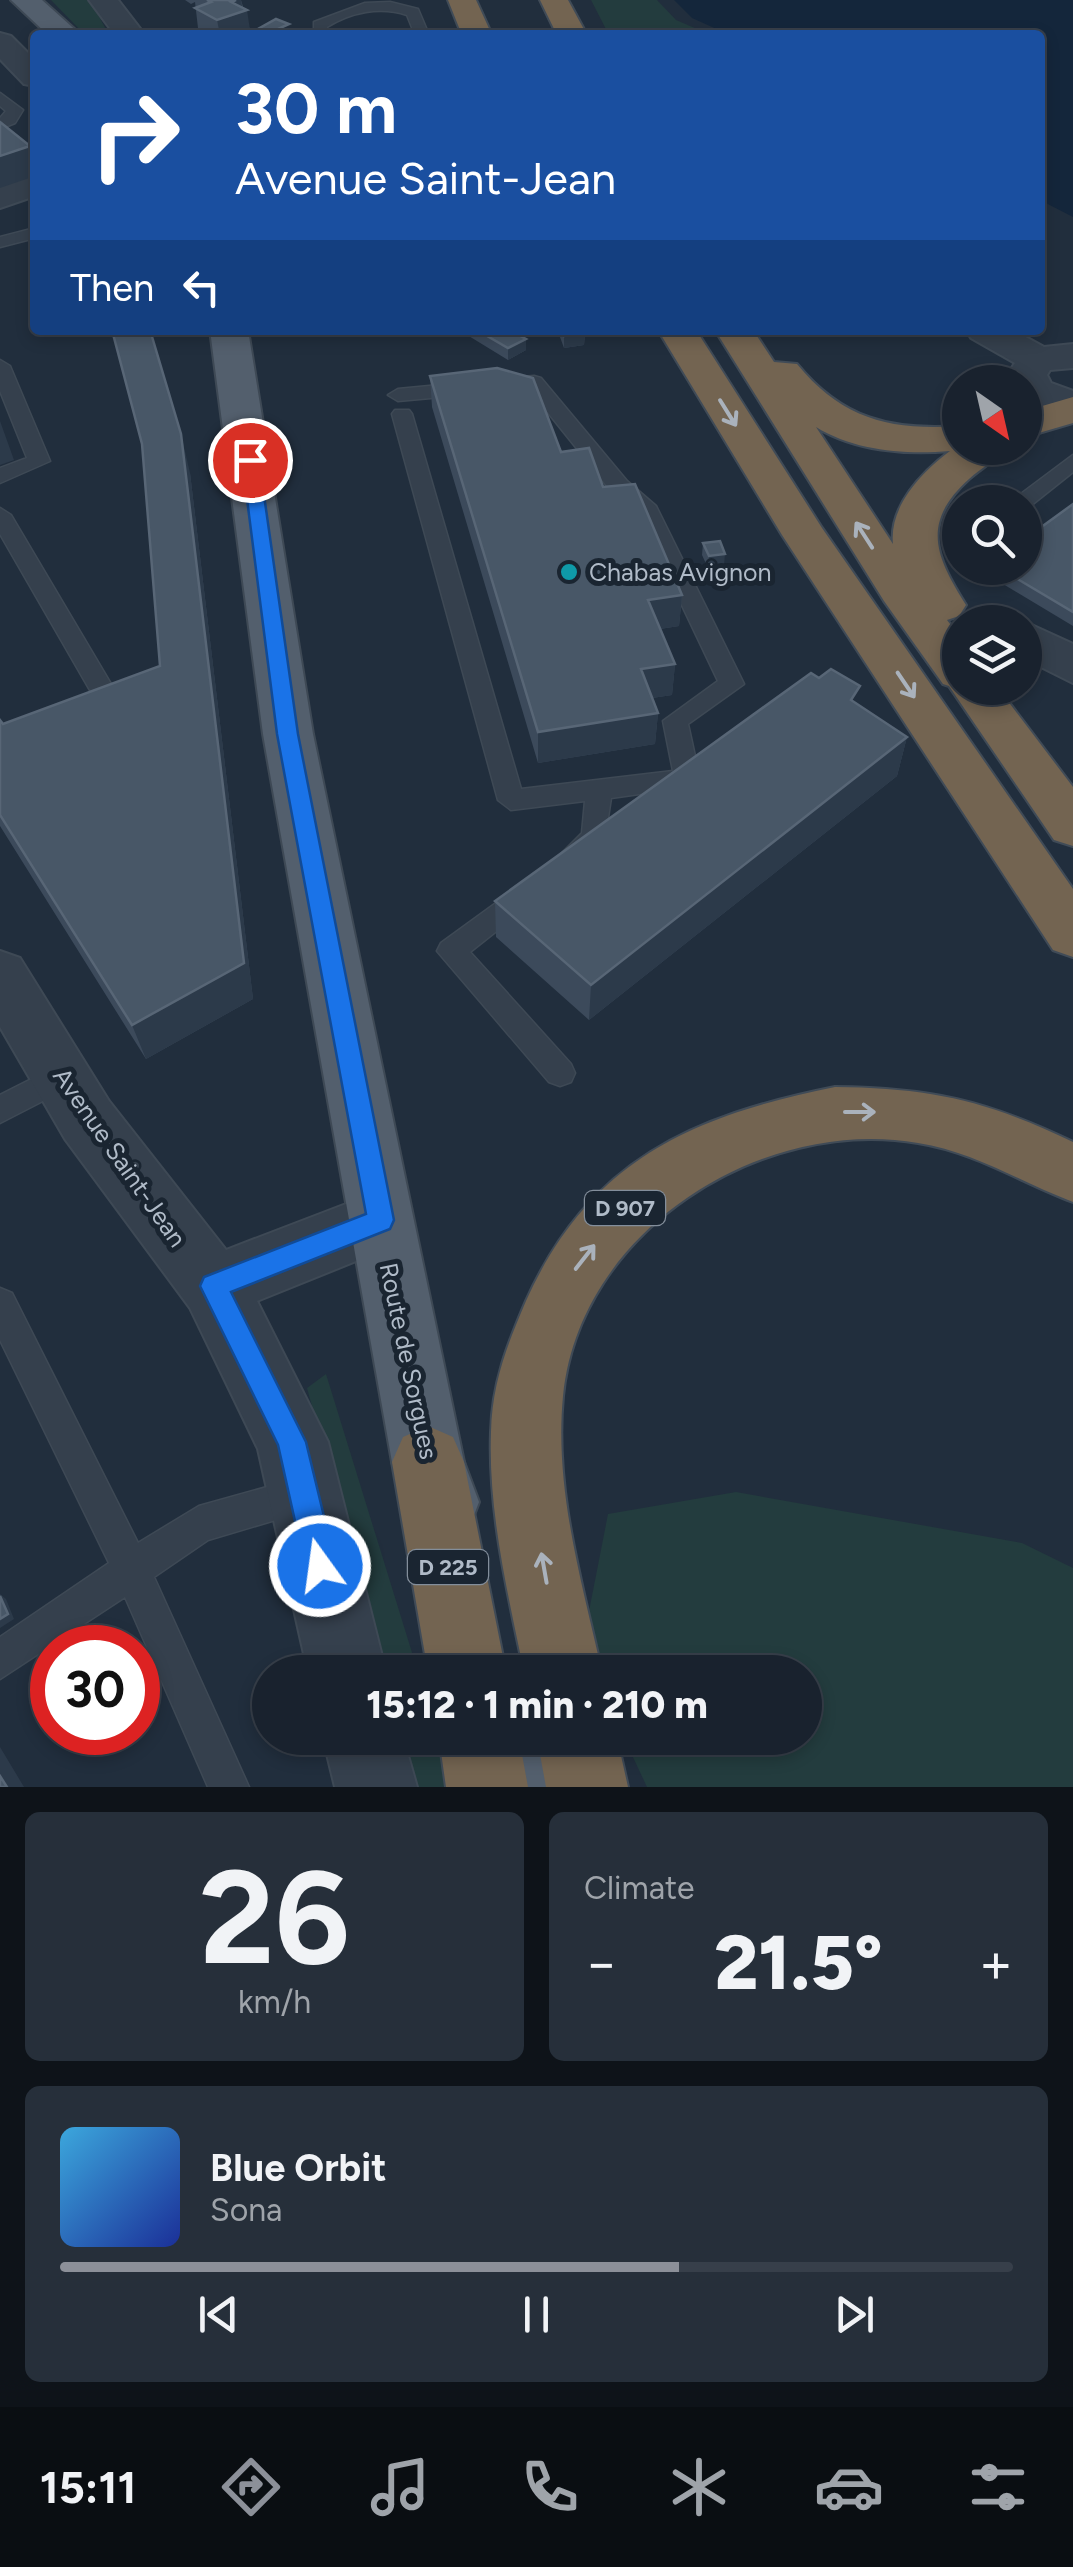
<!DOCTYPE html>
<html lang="en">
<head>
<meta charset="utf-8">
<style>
	:root { --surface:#19222e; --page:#262f3a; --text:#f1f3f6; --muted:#9fa4aa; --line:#373f4a; --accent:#8c9099 }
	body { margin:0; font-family:Figtree,sans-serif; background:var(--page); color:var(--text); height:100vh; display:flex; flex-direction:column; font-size:38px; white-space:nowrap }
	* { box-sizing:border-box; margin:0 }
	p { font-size:32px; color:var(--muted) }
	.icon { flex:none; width:55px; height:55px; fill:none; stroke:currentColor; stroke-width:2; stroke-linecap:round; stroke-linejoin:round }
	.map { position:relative; height:1787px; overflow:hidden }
	.details { display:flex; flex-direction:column; gap:25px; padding:25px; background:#0e1319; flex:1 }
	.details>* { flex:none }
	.guide { position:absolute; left:30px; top:30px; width:1015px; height:305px; border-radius:10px; box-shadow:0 5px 15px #0003,0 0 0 2px var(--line); background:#1a4fa0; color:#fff; overflow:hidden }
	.needle { width:65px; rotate:146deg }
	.fabs { position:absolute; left:942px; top:365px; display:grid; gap:20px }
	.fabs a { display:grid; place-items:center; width:100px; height:100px; border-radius:50%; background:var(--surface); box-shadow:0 5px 15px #0003,0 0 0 2px var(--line); font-size:50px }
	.speed { position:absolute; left:30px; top:1625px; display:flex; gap:20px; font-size:50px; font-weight:700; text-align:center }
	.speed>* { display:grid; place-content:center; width:130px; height:130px; border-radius:50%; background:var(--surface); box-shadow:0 5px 15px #0003,0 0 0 2px var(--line); line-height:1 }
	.speed .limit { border:15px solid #d22; background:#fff; color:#111 }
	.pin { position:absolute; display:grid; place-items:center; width:85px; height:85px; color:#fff; margin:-42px; border:5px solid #fff; border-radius:50%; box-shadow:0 2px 10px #0007 }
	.me { position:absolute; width:110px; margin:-55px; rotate:346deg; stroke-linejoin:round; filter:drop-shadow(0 0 8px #0008) }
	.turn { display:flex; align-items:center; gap:35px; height:210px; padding:0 40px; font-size:45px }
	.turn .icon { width:130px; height:130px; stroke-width:2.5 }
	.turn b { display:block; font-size:70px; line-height:85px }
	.then { display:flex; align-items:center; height:95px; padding:0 40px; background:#0003; gap:20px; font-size:38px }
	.big { font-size:75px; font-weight:800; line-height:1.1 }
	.details .card { flex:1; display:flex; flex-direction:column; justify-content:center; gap:15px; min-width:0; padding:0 35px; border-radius:15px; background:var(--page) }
	.details .dial { align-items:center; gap:0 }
	.dial b { font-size:130px; line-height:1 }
	.song { display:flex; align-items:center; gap:30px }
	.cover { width:120px; height:120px; border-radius:15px; background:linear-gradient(135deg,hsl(200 70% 55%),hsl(230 70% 35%)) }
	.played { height:10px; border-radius:5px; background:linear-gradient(90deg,var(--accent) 65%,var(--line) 65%) }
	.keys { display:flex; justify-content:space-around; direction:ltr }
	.heat { display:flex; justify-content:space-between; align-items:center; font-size:55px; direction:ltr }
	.details .tiles { flex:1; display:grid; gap:25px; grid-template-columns:1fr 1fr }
	.card:last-child { grid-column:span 2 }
	.trip { position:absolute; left:252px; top:1655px; width:570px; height:100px; border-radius:50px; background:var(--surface); box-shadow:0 5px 15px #0003,0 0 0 2px var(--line); font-weight:800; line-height:100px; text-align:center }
	.dock { display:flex; height:160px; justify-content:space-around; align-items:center; background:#0a0e12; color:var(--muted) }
	.dock .icon { width:70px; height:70px }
	.dock .current { color:var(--accent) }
	.dock b { font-size:45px; color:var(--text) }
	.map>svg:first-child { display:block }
</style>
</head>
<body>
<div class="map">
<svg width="1073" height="1787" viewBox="0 0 1073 1787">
	<rect width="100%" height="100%" fill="#212e3d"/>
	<path fill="#233c3e" d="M 51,0 L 90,0 L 109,35 L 85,35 Z
		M 591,0 L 657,0 L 676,20 L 711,35 L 609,35 Z
		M 326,1374 L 418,1672 L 385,1672 L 307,1388 Z
		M 736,1492 L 1022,1543 L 1073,1568 L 1073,1787 L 647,1787 L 624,1738 L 805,1738 L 805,1672 L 593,1672 L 582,1647 L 608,1514 Z
		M 402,1738 L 438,1738 L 454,1787 L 415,1787 Z"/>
	<path fill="#14263b" d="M 674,0 L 1073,0 L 1073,217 L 1040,200 L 1040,35 L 730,35 L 692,18 Z"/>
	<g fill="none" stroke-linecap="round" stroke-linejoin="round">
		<g stroke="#3e4955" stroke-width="3">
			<path id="lane" d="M 365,3 L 390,2 L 418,9 L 429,35 L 415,35 L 407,15 C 380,6 351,12 327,27 L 328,35 L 314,35 L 314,22 Z
				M 0,93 L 23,110 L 15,123 L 0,129 L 0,118 L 6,111 L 0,106 Z
				M 35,228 L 35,238 L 0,247 L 0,237 Z
				M 0,360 L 10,366 L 50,461 L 0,483 L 0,468 L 27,458 L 0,391 Z
				M 534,376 L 541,378 L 627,481 L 656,506 L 744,684 L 688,724 L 700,779 L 696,786 L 611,798 L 604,844 L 575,863 L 562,853 L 582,833 L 585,801 L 511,810 L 498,800 L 392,414 L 395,410 L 409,410 L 412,414 L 521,789 L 673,771 L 663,721 L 718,681 L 639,515 L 611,491 L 529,389 L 398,401 L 388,395 L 398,389 Z
				M 1073,455 L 1073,472 L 1029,507 L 1010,502 Z
				M 0,508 L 11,515 L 124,706 L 127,712 L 124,718 L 106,718 L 0,534 Z
				M 522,884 L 532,887 L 536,895 L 532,903 L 470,952 L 571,1064 L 575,1073 L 571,1082 L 560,1086 L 549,1082 L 437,951 L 441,943 Z
				M 61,1064 L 72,1068 L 76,1077 L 72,1086 L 0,1123 L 0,1095 Z
				M 0,1288 L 12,1293 L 138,1543 L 199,1506 L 303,1477 L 316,1482 L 321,1495 L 316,1508 L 208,1540 L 154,1577 L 249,1787 L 208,1787 L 125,1597 L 0,1679 L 0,1637 L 109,1563 L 0,1340 Z"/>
		</g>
		<g stroke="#3e4955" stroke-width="4">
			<path id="street" d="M 89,0 L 118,0 L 145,35 L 115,35 Z
				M 0,33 L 11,36 L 35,60 L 35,86 L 24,84 L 0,59 Z
				M 35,174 L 35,196 L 0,208 L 0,186 Z
				M 966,330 L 1013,330 L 1044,347 L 1073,344 L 1073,368 L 1050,370 L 1047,375 L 1051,383 L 1073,391 L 1073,417 L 1025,401 L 1025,382 L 1011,382 L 1007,375 L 1015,363 L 971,338 Z
				M 1023,622 L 1025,622 L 1073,644 L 1073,683 L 1025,659 Z
				M 0,951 L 20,958 L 109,1101 L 226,1250 L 380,1191 L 403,1200 L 412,1221 L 403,1242 L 257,1301 L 328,1442 L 386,1672 L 308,1672 L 258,1449 L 190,1308 L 65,1139 L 0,1027 Z
				M 323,1738 L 403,1738 L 417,1787 L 335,1787 Z"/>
		</g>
		<g stroke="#3e4955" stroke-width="4">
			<path id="primary" d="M 11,0 L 42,0 L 81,35 L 48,35 Z
				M 210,330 L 248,330 L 313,734 L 464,1462 L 479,1502 L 469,1528 L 443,1538 L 417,1528 L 392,1462 L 263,734 Z
				M 490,1738 L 572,1738 L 594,1787 L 511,1787 Z"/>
		</g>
		<g stroke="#404b57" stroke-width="4">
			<path id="highway" d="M 448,0 L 476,0 L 492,35 L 462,35 Z
				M 540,0 L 568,0 L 587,35 L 557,35 Z
				M 658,330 L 696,330 L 822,528 L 1073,889 L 1073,957 L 1053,950 L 782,535 Z
				M 715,330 L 753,330 L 774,362 L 797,364 C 842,419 891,431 960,426 L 960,448 L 1004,448 C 996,461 981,468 969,479 C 920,523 936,557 966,605 L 959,616 L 947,620 L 960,637 L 960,688 L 998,688 L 1073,787 L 1073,846 L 1054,840 L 949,686 L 943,684 L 884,601 ZM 816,427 C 855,451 906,455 950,451 C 922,472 889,506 893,544 Z
				M 1073,397 L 1073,423 L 1025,437 L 1025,411 Z
				M 835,1087 C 930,1088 986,1100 1073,1142 L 1073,1202 C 1020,1182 975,1152 918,1143 C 761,1116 579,1231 563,1396 C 554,1489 582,1582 602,1672 L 524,1672 C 508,1594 488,1512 491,1432 C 492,1384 507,1345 526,1301 C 589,1161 691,1116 835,1087 Z
				M 428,1426 L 453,1437 L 464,1462 L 506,1672 L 428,1672 L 392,1462 L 403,1437 Z
				M 439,1738 L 519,1738 L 528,1787 L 446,1787 Z
				M 537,1738 L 617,1738 L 628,1787 L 546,1787 Z"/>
		</g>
		<use href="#lane" fill="#35404d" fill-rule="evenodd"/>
		<use href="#street" fill="#35404d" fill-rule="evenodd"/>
		<use href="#primary" fill="#535f6d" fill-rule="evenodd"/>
		<use href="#highway" fill="#736451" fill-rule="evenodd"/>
	</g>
	<path fill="#3c4a5b" d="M 185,0 L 241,0 L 250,30 L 235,35 L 211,35 L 198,28 L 195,2 L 191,4 Z
		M 459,330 L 509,330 L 526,350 L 508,360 Z
		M 560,330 L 582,330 L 585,334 L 584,345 L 564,348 L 560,337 Z
		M 430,376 L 561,452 L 603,487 L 682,595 L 679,626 L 660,629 L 675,664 L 672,695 L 652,698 L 658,713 L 655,744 L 538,763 L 432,407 Z
		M 190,473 L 253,999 L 146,1059 L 0,826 L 0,720 L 3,724 L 160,666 Z
		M 1073,504 L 1073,626 L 988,575 L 990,568 L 1025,568 Z
		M 703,543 L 724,565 L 708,568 L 702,555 Z
		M 856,703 L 907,737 L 897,776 L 589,1020 L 496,937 L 495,901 Z"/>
	<path fill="#2c3a4a" d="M 236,0 L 241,0 L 243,12 L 247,10 L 250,30 L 235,35 L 220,35 L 217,20 L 231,2 Z
		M 30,146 L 35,165 L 35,176 L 0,188 L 0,156 Z
		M 585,334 L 584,345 L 564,348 L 564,336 Z
		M 526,339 L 526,350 L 508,360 L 508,348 Z
		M 0,421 L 14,460 L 0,465 Z
		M 181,434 L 190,473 L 253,999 L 146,1059 L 132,1025 Z
		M 725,554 L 724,565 L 708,568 L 709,556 Z
		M 682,595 L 679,626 L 646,631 L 648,600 Z
		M 675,664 L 672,695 L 639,700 L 641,669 Z
		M 658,713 L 655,744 L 538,763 L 538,732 Z
		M 907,737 L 897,776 L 589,1020 L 591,985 Z
		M 0,1594 L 6,1599 L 14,1619 L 0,1628 Z
		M 0,1747 L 24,1787 L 7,1787 L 0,1776 Z"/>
	<path fill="#485767" stroke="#586676" stroke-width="2.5" d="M 207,0 L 236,0 L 231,2 L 247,10 L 217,20 L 195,8 L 211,2 Z
		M 276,19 L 289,24 L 280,28 L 294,35 L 247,35 Z
		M 0,122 L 30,146 L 0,156 Z
		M 112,330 L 150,330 L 181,434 L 244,963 L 132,1025 L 0,815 L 0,720 L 3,724 L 160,666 L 142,444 Z
		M 477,330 L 509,330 L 526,339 L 508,348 Z
		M 562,330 L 582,330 L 585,334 L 564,336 Z
		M 497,368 L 533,378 L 561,452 L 589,448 L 603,487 L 635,484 L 682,595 L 648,600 L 675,664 L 641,669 L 658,713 L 538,732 L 430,376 Z
		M 1073,504 L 1073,612 L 999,568 L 1025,568 L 1025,539 Z
		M 720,541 L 725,554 L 709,556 L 703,543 Z
		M 831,669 L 860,686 L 851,700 L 907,737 L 591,985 L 495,901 L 811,673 L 819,678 Z
		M 0,1596 L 8,1614 L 0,1619 Z
		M 0,1776 L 7,1787 L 0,1787 Z"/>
	<defs><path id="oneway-shaft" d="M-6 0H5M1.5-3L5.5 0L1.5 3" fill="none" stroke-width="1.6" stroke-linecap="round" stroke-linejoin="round" transform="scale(2.5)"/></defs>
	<g stroke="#aab2bc">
		<use href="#oneway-shaft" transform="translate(728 413) rotate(58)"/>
		<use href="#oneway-shaft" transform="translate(864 535) rotate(-123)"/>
		<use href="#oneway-shaft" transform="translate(906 685) rotate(56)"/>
		<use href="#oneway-shaft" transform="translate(860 1112)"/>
		<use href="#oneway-shaft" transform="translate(585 1257) rotate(-52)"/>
		<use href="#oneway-shaft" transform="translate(544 1568) rotate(-100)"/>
	</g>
	<path fill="#1a73e8" stroke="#114b97" stroke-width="2.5" d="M 250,455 L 259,460 L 298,734 L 394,1220 L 390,1229 L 231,1292 L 306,1442 L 336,1566 L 331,1577 L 320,1581 L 310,1577 L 305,1566 L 278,1445 L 200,1286 L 204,1277 L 366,1214 L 277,734 L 242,460 Z"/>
	<circle fill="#0f9aa8" stroke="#1a2531" stroke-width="4" cx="569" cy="572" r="10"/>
	<g text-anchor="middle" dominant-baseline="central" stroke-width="10" stroke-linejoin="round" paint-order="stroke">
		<g fill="#1a2531" stroke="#838e9b" stroke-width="2.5">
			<rect x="585" y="1191" width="80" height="34" rx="8"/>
			<rect x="408" y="1550" width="80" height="34" rx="8"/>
		</g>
		<g font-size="22" font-weight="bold" fill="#b0bbc8">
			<text x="625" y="1208">D 907</text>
			<text x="448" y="1567">D 225</text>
		</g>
		<g font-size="25" fill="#b0bbc8" stroke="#1a2531" text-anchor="start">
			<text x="589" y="572">Chabas Avignon</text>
		</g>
		<g font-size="25" fill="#b0bbc8" stroke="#1a2531">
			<text transform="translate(120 1157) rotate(55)">Avenue Saint-Jean</text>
			<text transform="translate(409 1361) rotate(78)">Route de Sorgues</text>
		</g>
	</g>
</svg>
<div class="fabs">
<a><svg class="needle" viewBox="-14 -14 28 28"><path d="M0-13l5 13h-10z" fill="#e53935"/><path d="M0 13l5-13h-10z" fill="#9fa4aa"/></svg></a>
<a><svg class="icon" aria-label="search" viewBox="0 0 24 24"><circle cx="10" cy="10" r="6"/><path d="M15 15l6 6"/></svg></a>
<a><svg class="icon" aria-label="layers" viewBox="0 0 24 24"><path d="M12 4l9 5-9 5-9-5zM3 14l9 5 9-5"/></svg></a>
</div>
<div class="speed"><div class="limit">30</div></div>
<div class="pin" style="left:250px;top:460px;background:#d93025"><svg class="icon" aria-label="arrive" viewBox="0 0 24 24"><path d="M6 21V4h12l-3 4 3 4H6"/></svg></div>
<svg class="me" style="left:320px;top:1566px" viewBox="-20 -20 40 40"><circle r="17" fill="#1a73e8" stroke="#fff" stroke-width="3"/><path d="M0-11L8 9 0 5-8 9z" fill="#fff"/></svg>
<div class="trip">15:12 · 1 min · 210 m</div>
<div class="guide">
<div class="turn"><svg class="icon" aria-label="right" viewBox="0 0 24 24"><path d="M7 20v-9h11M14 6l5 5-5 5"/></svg><div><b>30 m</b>Avenue Saint-Jean</div></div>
<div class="then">Then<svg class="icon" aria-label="left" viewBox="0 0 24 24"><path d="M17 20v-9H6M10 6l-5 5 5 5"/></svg></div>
</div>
</div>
<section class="details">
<div class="tiles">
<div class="card dial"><b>26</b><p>km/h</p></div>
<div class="card"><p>Climate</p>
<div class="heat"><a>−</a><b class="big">21.5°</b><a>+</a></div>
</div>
<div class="card">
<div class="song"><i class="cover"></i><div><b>Blue Orbit</b><p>Sona</p></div></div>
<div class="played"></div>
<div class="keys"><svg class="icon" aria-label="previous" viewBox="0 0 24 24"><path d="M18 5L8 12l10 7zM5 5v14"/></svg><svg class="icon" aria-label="pause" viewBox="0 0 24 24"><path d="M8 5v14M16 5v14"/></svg><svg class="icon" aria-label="next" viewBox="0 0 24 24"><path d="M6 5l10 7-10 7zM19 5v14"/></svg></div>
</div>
</div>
</section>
<nav class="dock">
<b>15:11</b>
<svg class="icon current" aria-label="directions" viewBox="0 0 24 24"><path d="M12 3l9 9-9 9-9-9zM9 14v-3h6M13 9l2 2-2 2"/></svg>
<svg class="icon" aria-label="music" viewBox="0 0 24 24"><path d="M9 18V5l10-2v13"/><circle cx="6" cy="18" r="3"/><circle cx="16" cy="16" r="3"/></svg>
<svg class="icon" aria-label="phone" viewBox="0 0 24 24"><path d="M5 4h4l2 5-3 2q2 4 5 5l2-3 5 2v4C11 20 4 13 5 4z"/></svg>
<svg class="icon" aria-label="climate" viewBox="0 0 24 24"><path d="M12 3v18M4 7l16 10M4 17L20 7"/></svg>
<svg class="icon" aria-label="car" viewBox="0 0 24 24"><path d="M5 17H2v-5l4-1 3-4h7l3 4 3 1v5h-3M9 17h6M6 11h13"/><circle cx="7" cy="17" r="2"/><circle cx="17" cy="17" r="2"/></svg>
<svg class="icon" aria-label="filters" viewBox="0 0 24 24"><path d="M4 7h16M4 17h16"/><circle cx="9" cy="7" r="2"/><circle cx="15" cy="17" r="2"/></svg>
</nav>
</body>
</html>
